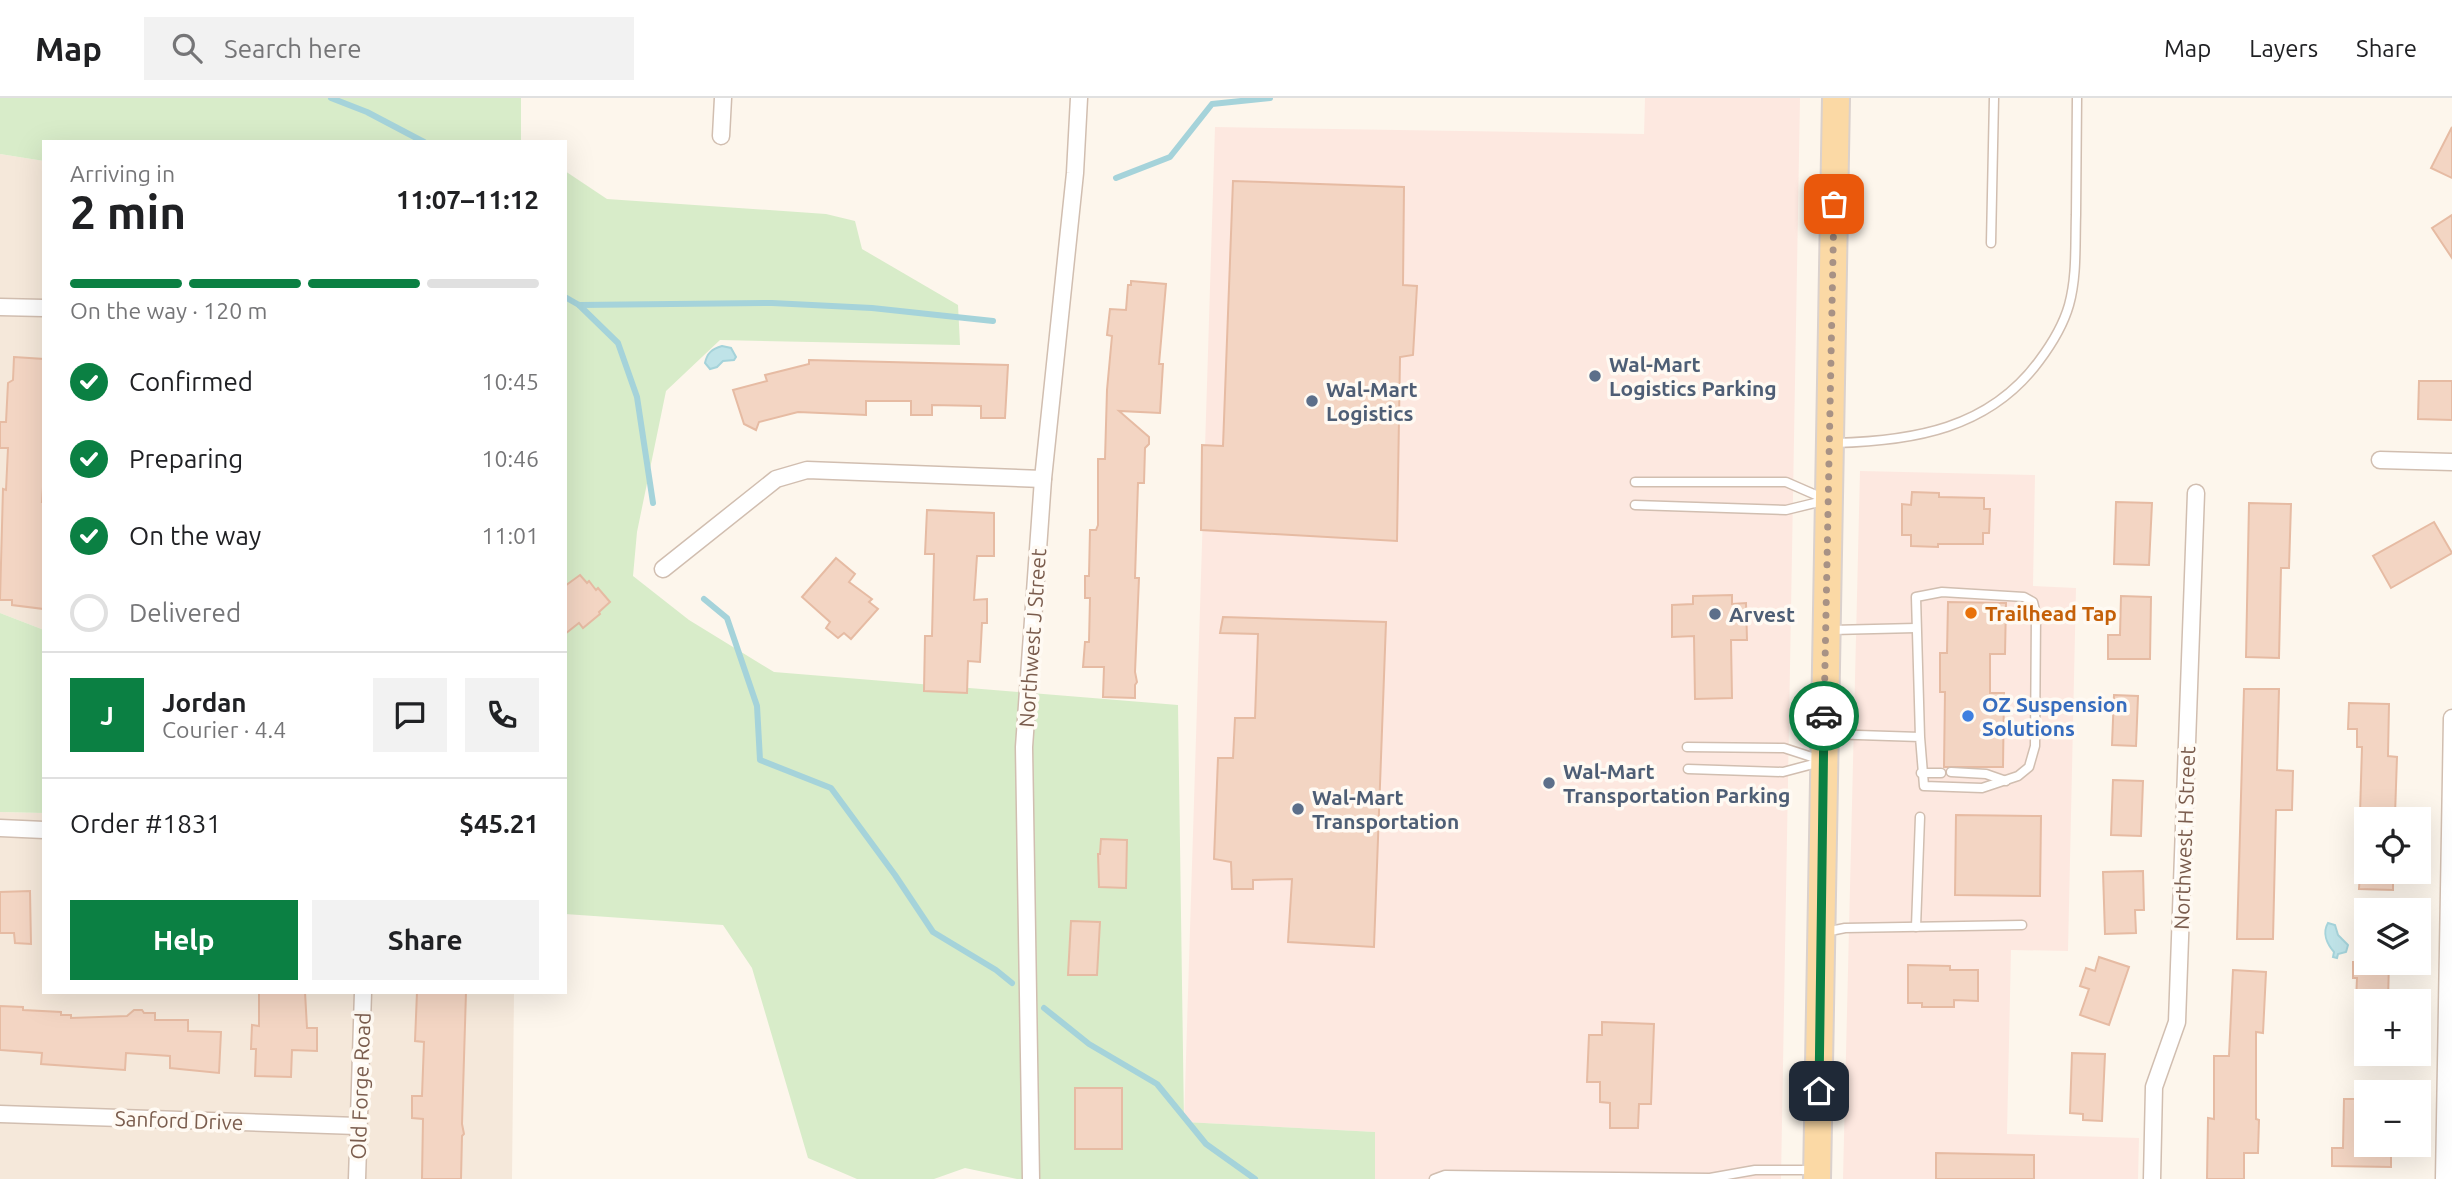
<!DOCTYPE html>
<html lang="en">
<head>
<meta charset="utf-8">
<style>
  :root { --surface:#fff; --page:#f2f2f2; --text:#202124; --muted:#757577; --line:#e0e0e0; --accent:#0b8043 }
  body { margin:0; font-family:Ubuntu,sans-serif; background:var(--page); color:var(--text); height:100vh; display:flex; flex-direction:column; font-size:26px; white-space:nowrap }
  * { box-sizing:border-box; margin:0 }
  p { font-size:23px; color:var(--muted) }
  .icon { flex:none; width:38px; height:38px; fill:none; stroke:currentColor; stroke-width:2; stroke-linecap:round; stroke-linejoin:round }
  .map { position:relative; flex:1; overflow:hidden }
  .side { position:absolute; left:42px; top:42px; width:525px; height:854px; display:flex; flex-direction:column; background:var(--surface); border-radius:0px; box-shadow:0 7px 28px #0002 }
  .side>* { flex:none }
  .buttons { position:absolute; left:2354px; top:709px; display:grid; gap:14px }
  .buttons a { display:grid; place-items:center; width:77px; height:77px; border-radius:0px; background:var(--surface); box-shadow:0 7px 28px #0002; font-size:35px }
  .pin { position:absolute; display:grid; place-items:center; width:60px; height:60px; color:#fff; margin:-30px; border-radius:14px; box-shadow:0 4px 10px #0006 }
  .courier { position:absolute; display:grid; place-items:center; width:70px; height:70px; margin:-35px; border:5px solid #0b8043; border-radius:50%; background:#fff; color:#222; box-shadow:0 2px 9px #0007 }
  .headline em { font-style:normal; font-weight:600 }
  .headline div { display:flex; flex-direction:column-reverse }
  .headline { display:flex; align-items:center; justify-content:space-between; height:119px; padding:0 28px }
  h1 { font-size:46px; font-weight:600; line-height:52px }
  .bar { display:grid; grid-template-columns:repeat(4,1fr); gap:10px 7px; align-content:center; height:84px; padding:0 28px }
  .bar i { height:9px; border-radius:5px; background:var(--line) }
  .bar .selected { background:var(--accent) }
  .bar p { grid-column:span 4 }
  .line { display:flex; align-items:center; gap:18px; padding:0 28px; border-top:2px solid var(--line) }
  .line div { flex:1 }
  .round { display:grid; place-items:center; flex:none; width:74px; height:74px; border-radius:0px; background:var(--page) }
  ol { padding:0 28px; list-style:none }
  li { display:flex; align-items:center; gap:21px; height:77px }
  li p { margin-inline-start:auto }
  li .icon { padding:7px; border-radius:50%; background:var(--accent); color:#fff; stroke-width:4 }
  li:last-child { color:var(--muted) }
  li i { width:38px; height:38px; border:4px solid var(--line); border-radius:50% }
  .action { display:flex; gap:14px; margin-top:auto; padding:14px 28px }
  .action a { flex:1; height:80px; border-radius:0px; background:var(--accent); color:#fff; font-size:28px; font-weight:600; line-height:80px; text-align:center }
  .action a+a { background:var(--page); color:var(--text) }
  header { display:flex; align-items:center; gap:42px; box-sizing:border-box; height:98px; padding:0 35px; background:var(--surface); border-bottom:2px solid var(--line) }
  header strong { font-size:33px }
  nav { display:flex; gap:38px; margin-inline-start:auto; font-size:24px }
  .search { width:490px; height:63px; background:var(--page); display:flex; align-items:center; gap:18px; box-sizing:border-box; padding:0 24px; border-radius:0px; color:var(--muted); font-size:26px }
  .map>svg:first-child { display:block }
</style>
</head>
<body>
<header>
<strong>Map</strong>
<div class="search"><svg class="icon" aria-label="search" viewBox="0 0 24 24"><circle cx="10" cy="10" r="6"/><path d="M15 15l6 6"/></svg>Search here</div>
<nav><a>Map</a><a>Layers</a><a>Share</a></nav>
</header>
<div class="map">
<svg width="2452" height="1081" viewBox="0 0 2452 1081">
  <rect width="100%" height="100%" fill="#fdf6ec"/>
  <g fill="#f5e8da">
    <polygon points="0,56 44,63 44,532 0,515"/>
    <polygon points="0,714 44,715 44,894 514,894 512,1081 0,1081"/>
  </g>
  <g fill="#fde8e0">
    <polygon points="1645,0 1800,0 1781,1081 1375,1081 1375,1034 1184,1024 1215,29 1644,36"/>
    <polygon points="1860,373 2035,377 2033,488 2076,490 2068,853 2011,852 2007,1036 2139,1040 2138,1081 1843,1081"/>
  </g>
  <g fill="#d8ecc9">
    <polygon points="0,0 521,0 521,44 44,44 44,63 0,56"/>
    <polygon points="565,73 607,101 826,116 855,123 862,151 958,207 960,247 720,242 666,293 637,434 633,478 689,522 774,574 1178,607 1184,1024 1375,1034 1375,1081 1017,1081 965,1070 934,1081 857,1081 808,1060 752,870 723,827 565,816"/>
    <polygon points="0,515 44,532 44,715 0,714"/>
  </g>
  <g fill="#bfe3e8" stroke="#a5d3da" stroke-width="2">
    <path d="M722,248L731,250L736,259L734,262L723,263L717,269L710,271L705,265C707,255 712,251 722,248Z"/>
    <path d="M2328,825L2335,827L2338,837L2348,847L2346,854L2338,856L2337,860L2333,859L2334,854C2327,846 2322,835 2328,825Z"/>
  </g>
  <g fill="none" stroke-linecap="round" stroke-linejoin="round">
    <g stroke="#a5d3da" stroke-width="6">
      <polyline points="331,0 367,14 424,44"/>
      <polyline points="1116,80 1170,59 1212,6 1270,0"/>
      <polyline points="565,199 579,207 772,205 872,210 993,223"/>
      <polyline points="579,207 618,245 637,299 653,405"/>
      <polyline points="704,501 727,520 757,608 760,662 831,690 895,777 933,834 996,872 1012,885"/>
      <polyline points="1044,910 1089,946 1157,986 1206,1046 1255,1081"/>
    </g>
  </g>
  <g fill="#f3d5c3" stroke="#e6bba3" stroke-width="2">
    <polygon points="2452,29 2452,80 2431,70"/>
    <polygon points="1233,83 1404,89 1403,187 1417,188 1413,257 1400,259 1397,443 1201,432 1202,347 1223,348"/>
    <polygon points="2452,117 2452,160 2432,130"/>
    <polygon points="1131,183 1166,186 1159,266 1163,266 1160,315 1119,313 1149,339 1149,346 1145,350 1144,385 1138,385 1135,480 1139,480 1135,574 1137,584 1135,587 1135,600 1103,599 1104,569 1083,569 1085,544 1089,544 1090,500 1085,500 1085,478 1089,478 1090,432 1096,432 1098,427 1098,361 1105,361 1107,292 1112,238 1107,237 1110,211 1126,212 1128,187 1131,187"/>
    <polygon points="14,259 44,261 44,374 42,404 43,404 44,511 12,507 12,502 0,502 3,391 6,392 8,350 0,350 0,324 6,324 8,285 13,282"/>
    <polygon points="809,262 1008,267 1005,320 981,320 981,308 932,307 932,317 911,317 911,303 866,303 866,317 798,314 759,324 756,332 744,326 733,292 767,283 765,277 809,266"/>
    <polygon points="2419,283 2452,283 2452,322 2418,321"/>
    <polygon points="1912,394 1939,395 1939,399 1984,400 1984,411 1990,411 1989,435 1983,435 1983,446 1938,446 1938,449 1911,448 1911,437 1902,437 1902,406 1911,407"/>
    <polygon points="2116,404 2152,405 2149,467 2114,466"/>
    <polygon points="2249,405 2291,406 2289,470 2281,470 2279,560 2246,559"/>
    <polygon points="927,412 994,415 994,458 977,458 974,502 987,501 987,525 982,525 980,564 968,563 967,595 924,593 925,538 932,538 934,456 925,456"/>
    <polygon points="2434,424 2452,455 2391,490 2373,458"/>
    <polygon points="836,460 855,476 849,484 872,501 869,504 878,511 851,541 844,535 838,540 826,530 830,524 802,499"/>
    <polygon points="580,477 587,485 589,483 596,492 598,490 610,504 599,514 600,516 583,530 579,525 565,536 565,488"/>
    <polygon points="1732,497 1732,506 1746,505 1747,542 1731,542 1732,600 1695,601 1694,538 1672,539 1672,507 1693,506 1693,498"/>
    <polygon points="2121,498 2151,499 2150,561 2108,561 2108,537 2120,537"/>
    <polygon points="1948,504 2006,505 2005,556 1990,556 1990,595 2004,595 2003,669 1944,669 1945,594 1940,594 1940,555 1947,555"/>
    <polygon points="1223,519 1386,524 1374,849 1288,844 1292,781 1253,782 1253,791 1232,791 1231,764 1214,761 1218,660 1233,660 1235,620 1255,620 1258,536 1220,535"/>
    <polygon points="2244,591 2279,591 2277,672 2293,673 2292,712 2276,712 2273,841 2237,841"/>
    <polygon points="2114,597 2138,598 2136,648 2112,647"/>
    <polygon points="2349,605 2389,606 2388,658 2397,659 2395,717 2360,716 2362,649 2357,649 2357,631 2348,631"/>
    <polygon points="2113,682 2143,683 2141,738 2111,737"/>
    <polygon points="1956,717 2041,718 2040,798 1955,797"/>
    <polygon points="1101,741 1127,742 1126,790 1099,789 1098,756 1100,756"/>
    <polygon points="2143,773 2144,812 2135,812 2136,835 2105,836 2103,774"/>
    <polygon points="2360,774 2393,774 2393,792 2359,791"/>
    <polygon points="30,793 31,846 15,845 14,835 0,835 0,794"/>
    <polygon points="1071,823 1100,824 1097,877 1068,877"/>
    <polygon points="2099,859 2129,869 2109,927 2080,917 2089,891 2080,888 2086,870 2095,873"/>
    <polygon points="2353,864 2389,864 2388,903 2356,903 2357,880 2353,880"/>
    <polygon points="1908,867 1950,868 1950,872 1978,872 1978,903 1954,902 1954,909 1922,909 1922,905 1908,905"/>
    <polygon points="2233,872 2266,874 2263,935 2256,934 2256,1021 2259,1022 2258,1055 2244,1055 2244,1081 2207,1081 2208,1020 2214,1021 2214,958 2229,958"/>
    <polygon points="259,894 305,894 307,930 317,930 317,953 292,952 291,979 255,978 256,951 251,951 252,927 259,928"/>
    <polygon points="417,894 466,894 462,1026 464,1036 462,1038 461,1081 422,1081 423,1021 412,1020 412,998 422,998 424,944 415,943"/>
    <polygon points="0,908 23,909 23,912 61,914 61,917 71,917 71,920 127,918 134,912 142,912 144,915 155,915 155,922 188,922 188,933 221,934 219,975 170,970 170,958 126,955 125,972 41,966 42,955 0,952"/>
    <polygon points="1602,924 1654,926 1651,1006 1639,1006 1638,1030 1610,1030 1610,1005 1600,1004 1600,984 1587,984 1589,937 1602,937"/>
    <polygon points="2072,955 2105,956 2102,1023 2083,1022 2083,1016 2070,1015"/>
    <rect x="1075" y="990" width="47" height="61"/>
    <polygon points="2344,1001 2366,1001 2366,1046 2391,1046 2391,1069 2332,1068 2332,1050 2343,1050"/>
    <polygon points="1936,1055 2034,1057 2034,1081 1936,1081"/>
  </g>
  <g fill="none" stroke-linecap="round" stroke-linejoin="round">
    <defs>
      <g id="service">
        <polyline points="1991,145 1994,0"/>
        <path d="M1835,345C1913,343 1989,331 2039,263C2051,247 2063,228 2069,207C2077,178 2075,147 2076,117C2076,78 2077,39 2077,0"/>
        <polyline points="1635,384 1786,384 1825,401"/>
        <polyline points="1635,407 1786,412 1823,403"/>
        <polyline points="1832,532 1916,530"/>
        <polyline points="1827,636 1920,639 1924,688 1982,690 2018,678 2029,669 2035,648 2036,516 2033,504 2024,499 1942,494 1916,499 1920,639"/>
        <polyline points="1687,649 1784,650 1821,662"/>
        <polyline points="1688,671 1783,674 1821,664"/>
        <polyline points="1951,674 1986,676 2006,683"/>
        <polyline points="1921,675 1941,675"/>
        <polyline points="1916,829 1920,719"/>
        <polyline points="1825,834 1845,830 2022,827"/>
        <polyline points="1434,1081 1445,1077 1710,1080 1755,1072 1814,1072"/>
      </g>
      <g id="minor">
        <polyline points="721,38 723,0"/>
        <polyline points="0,209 44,210"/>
        <polyline points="2380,362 2452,364"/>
        <polyline points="663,471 776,381 807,372 1043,381"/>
        <polyline points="0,730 44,732"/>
        <polyline points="0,1016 357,1028"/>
        <polyline points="357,1081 363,894"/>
        <polyline points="1031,1081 1024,649 1043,381 1075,75 1079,0"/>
        <polyline points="2152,1081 2154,989 2177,924 2196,395"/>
        <polyline points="2444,1081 2452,620"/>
      </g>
      <polyline id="primary" points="1817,1081 1836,0"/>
    </defs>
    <use href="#service" stroke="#d1beb0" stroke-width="11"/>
    <use href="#minor" stroke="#d1beb0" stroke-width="19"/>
    <use href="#primary" stroke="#dad1cd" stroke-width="30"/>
    <use href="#service" stroke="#fff" stroke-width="8"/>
    <use href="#minor" stroke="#fff" stroke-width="16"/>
    <use href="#primary" stroke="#fbd9a5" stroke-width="26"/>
  </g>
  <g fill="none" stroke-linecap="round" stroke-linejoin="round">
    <polyline stroke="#a89285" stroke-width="7" stroke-dasharray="0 12.6" points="1824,618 1834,106"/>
    <polyline stroke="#0b8043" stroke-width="9" points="1819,993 1824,618"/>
  </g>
  <g fill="#5c6f8a" stroke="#fffaf3" stroke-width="2.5">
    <circle cx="1595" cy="278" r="7"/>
    <circle cx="1312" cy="303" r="7"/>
    <circle cx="1715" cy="516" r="7"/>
    <circle cx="1549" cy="685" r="7"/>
    <circle cx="1298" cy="711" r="7"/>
  </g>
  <circle fill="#e8710a" stroke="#fffaf3" stroke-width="2.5" cx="1971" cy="515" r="7"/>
  <circle fill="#3f7fe0" stroke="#fffaf3" stroke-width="2.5" cx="1968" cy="618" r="7"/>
  <g text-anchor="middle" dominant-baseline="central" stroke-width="7" stroke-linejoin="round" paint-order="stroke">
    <g font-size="21" font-weight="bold" fill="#4e5e75" stroke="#fffaf3" text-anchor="start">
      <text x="1609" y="266">Wal-Mart<tspan x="1609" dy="24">Logistics Parking</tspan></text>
      <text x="1326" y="291">Wal-Mart<tspan x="1326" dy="24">Logistics</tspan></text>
      <text x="1729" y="516">Arvest</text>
      <text x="1563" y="673">Wal-Mart<tspan x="1563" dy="24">Transportation Parking</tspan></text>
      <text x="1312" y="699">Wal-Mart<tspan x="1312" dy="24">Transportation</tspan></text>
    </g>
    <g font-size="21" font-weight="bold" fill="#c56008" stroke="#fffaf3" text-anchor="start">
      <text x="1985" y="515">Trailhead Tap</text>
    </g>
    <g font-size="21" fill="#7a5c4d" stroke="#fffaf3">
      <text transform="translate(1032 540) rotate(-86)">Northwest J Street</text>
      <text transform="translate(2184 740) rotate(-88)">Northwest H Street</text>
      <text transform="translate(360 988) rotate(-88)">Old Forge Road</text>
      <text transform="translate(179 1022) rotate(2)">Sanford Drive</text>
    </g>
    <g font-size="21" font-weight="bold" fill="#366cbe" stroke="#fffaf3" text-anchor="start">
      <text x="1982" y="606">OZ Suspension<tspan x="1982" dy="24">Solutions</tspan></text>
    </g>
  </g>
</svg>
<div class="buttons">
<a><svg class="icon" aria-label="locate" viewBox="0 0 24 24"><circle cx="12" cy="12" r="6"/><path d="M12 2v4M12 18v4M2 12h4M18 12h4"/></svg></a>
<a><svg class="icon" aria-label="layers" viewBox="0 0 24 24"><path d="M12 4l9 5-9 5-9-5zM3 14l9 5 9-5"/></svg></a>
<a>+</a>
<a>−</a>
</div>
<div class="pin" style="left:1834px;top:106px;background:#ea580c"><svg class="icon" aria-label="bag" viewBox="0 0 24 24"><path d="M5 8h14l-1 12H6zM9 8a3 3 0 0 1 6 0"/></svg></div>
<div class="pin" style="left:1819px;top:993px;background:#1f2937"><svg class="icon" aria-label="home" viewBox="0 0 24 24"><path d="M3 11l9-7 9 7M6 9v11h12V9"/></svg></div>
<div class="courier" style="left:1824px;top:618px"><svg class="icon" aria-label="car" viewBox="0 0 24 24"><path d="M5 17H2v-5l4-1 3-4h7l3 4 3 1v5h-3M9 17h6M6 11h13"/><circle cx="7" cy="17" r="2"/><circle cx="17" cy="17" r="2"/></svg></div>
<section class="side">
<div class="headline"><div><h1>2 min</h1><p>Arriving in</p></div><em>11:07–11:12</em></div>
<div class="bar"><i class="selected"></i><i class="selected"></i><i class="selected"></i><i></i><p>On the way · 120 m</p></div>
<ol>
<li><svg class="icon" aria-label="check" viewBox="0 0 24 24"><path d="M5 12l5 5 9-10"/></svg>Confirmed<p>10:45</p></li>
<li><svg class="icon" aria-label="check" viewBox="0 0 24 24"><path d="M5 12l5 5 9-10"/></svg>Preparing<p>10:46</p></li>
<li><svg class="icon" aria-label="check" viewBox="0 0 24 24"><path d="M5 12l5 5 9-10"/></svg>On the way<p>11:01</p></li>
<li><i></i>Delivered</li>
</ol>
<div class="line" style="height:126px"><b class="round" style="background:var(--accent);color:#fff">J</b><div><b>Jordan</b><p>Courier · 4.4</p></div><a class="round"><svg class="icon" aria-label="chat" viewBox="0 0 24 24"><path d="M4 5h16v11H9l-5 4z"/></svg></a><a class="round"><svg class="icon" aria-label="phone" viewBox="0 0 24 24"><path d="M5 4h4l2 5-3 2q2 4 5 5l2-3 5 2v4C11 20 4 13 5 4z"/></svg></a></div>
<div class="line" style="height:91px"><div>Order #1831</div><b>$45.21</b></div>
<div class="action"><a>Help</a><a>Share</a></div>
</section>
</div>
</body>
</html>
